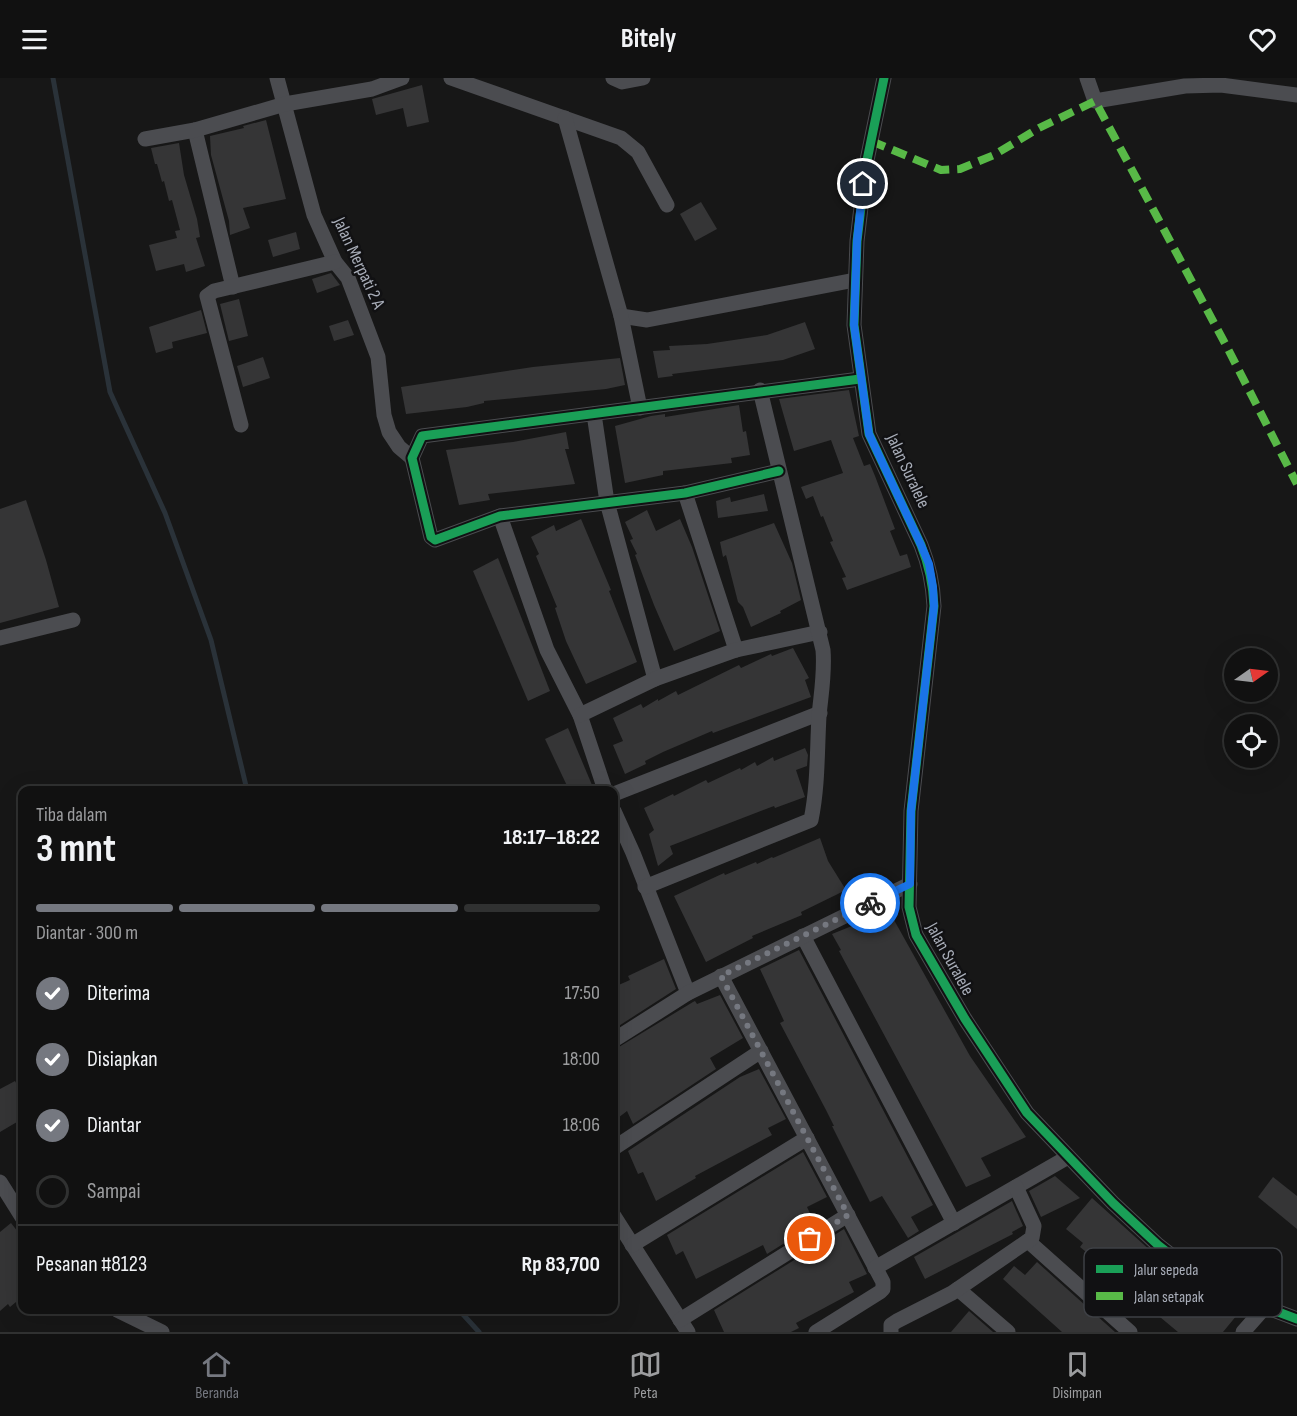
<!DOCTYPE html>
<html lang="id">
<head>
<meta charset="utf-8">
<style>
  :root { --surface:#111; --page:#1e1f1f; --text:#f1f3f6; --muted:#9c9d9f; --line:#303131; --accent:#757880 }
  body { margin:0; font-family:"Sofia Sans Condensed",sans-serif; background:var(--page); color:var(--text); height:100vh; display:flex; flex-direction:column; font-size:22px; white-space:nowrap }
  * { box-sizing:border-box; margin:0 }
  p { font-size:20px; color:var(--muted) }
  .icon { flex:none; width:33px; height:33px; fill:none; stroke:currentColor; stroke-width:2; stroke-linecap:round; stroke-linejoin:round }
  .map { position:relative; flex:1; overflow:hidden }
  .sheet { position:absolute; left:18px; top:708px; width:600px; height:528px; display:flex; flex-direction:column; background:var(--surface); border-radius:12px; box-shadow:0 6px 24px #0002,0 0 0 2px var(--line) }
  .sheet>* { flex:none }
  .needle { width:39px; rotate:76deg }
  .controls { position:absolute; left:1224px; top:570px; display:grid; gap:12px }
  .controls a { display:grid; place-items:center; width:54px; height:54px; border-radius:50%; background:var(--surface); box-shadow:0 6px 24px #0002,0 0 0 2px var(--line); font-size:30px }
  .pin { position:absolute; display:grid; place-items:center; width:51px; height:51px; color:#fff; margin:-26px; border:3px solid #fff; border-radius:50%; box-shadow:0 2px 6px #0007 }
  .courier { position:absolute; display:grid; place-items:center; width:60px; height:60px; margin:-30px; border:4px solid #1a73e8; border-radius:50%; background:#fff; color:#222; box-shadow:0 2px 8px #0007 }
  .head em { font-style:normal; font-weight:700 }
  .head div { display:flex; flex-direction:column-reverse }
  .head { display:flex; align-items:center; justify-content:space-between; height:102px; padding:0 18px }
  h1 { font-size:39px; font-weight:700; line-height:45px }
  .bar { display:grid; grid-template-columns:repeat(4,1fr); gap:9px 6px; align-content:center; height:72px; padding:0 18px }
  .bar i { height:8px; border-radius:4px; background:var(--line) }
  .bar .active { background:var(--accent) }
  .bar p { grid-column:span 4 }
  .line { display:flex; align-items:center; gap:15px; padding:0 18px; border-top:2px solid var(--line) }
  .line div { flex:1 }
  ol { padding:0 18px; list-style:none }
  li { display:flex; align-items:center; gap:18px; height:66px }
  li p { margin-inline-start:auto }
  li .icon { padding:6px; border-radius:50%; background:var(--accent); color:#fff; stroke-width:4 }
  li:last-child { color:var(--muted) }
  li i { width:33px; height:33px; border:3px solid var(--line); border-radius:50% }
  header { display:flex; justify-content:space-between; align-items:center; height:78px; padding:0 18px; background:var(--surface); font-size:27px; font-weight:700 }
  .menu { display:flex; justify-content:space-around; align-items:center; height:84px; border-top:2px solid var(--line); background:var(--surface); font-size:16px; color:var(--muted) }
  .menu a { display:grid; justify-items:center; gap:3px }
  .menu .active { color:var(--accent) }
  .map>svg:first-child { display:block }
</style>
</head>
<body>
<header><svg class="icon" aria-label="menu" viewBox="0 0 24 24"><path d="M4 6h16M4 12h16M4 18h16"/></svg>Bitely<svg class="icon" aria-label="heart" viewBox="0 0 24 24"><path d="M12 20l-8-8c-3-5 5-10 8-4 3-6 11-1 8 4z"/></svg></header>
<div class="map">
<svg width="1297" height="1254" viewBox="0 0 1297 1254">
  <rect width="100%" height="100%" fill="#171717"/>
  <g fill="none" stroke-linecap="round" stroke-linejoin="round">
    <g stroke="#2a3239" stroke-width="5">
      <polyline points="53,0 110,314 165,435 211,562 247,712"/>
      <polyline points="459,1232 479,1254"/>
    </g>
  </g>
  <g fill="#353536">
    <polygon points="422,7 429,44 407,49 403,30 376,37 372,21"/>
    <polygon points="266,42 286,121 243,130 250,150 230,157 229,143 211,77 210,58 244,50 243,48"/>
    <polygon points="179,65 184,97 197,141 200,159 196,160 205,188 186,194 184,186 156,193 149,167 177,160 175,153 180,152 172,122 169,123 164,103 162,104 157,86 155,86 151,70"/>
    <polygon points="701,124 717,151 695,163 680,136"/>
    <polygon points="296,154 300,171 273,179 268,162"/>
    <polygon points="331,195 340,207 317,215 312,201"/>
    <polygon points="239,221 248,258 229,263 220,226"/>
    <polygon points="201,232 207,255 172,264 173,270 156,275 149,249"/>
    <polygon points="348,242 354,257 334,263 329,248"/>
    <polygon points="805,244 815,271 783,282 672,296 673,298 658,300 653,273 670,272 669,268 707,266 767,257"/>
    <polygon points="263,279 270,300 243,309 237,288"/>
    <polygon points="620,280 625,307 606,311 484,323 484,325 467,329 406,336 401,309 533,289"/>
    <polygon points="849,312 859,358 853,360 864,388 870,386 875,398 895,451 890,453 900,478 907,476 911,489 847,512 842,500 846,499 830,464 833,463 823,438 821,439 813,418 806,421 801,409 843,395 831,362 794,373 779,321"/>
    <polygon points="739,327 743,354 746,353 750,377 731,380 732,385 663,393 663,397 625,405 615,348 651,338 665,336 665,339"/>
    <polygon points="566,354 569,371 565,371 575,406 488,416 490,422 459,427 446,372 513,364"/>
    <polygon points="764,416 768,433 718,440 716,423 730,419 731,424"/>
    <polygon points="26,422 46,482 59,529 0,545 0,431"/>
    <polygon points="647,432 656,453 680,441 692,469 720,553 674,573 654,527 635,477 637,476 630,462 633,461 625,444"/>
    <polygon points="581,441 611,512 609,513 637,584 586,606 566,563 555,530 557,529 536,478 539,476 531,459 554,447 556,453"/>
    <polygon points="774,445 792,485 801,522 780,533 781,535 751,549 743,529 738,524 726,477 723,479 720,464"/>
    <polygon points="498,480 550,613 528,623 473,493"/>
    <polygon points="793,570 809,600 805,602 811,619 713,655 712,653 663,674 645,683 646,686 625,696 613,667 623,663 613,640 641,626 643,630 658,621 658,623 676,613 678,617 739,587 741,590 771,576 772,578"/>
    <polygon points="568,650 592,707 581,712 569,712 545,661"/>
    <polygon points="805,670 808,677 807,688 796,692 805,719 775,730 774,728 670,768 673,776 658,788 649,756 654,752 644,730 673,716 674,718 706,702 708,705 740,690 741,692 755,684 757,688 773,679 774,683"/>
    <polygon points="820,760 828,783 846,812 801,834 802,837 752,858 753,860 706,884 674,818 724,795 725,797 756,784 757,786 772,779 773,780"/>
    <polygon points="889,833 970,978 1026,1059 981,1080 991,1098 966,1109 839,873 841,872 832,856"/>
    <polygon points="799,872 933,1127 911,1139 919,1153 908,1160 882,1118 870,1124 832,1048 834,1048 826,1032 780,945 784,943 760,891"/>
    <polygon points="664,881 676,911 614,951 614,909 630,902 628,898"/>
    <polygon points="720,917 743,960 710,980 716,991 633,1046 627,1033 614,1043 614,972 693,924 695,923 697,926"/>
    <polygon points="759,991 786,1041 768,1050 772,1057 695,1098 696,1100 656,1123 643,1094 638,1096 628,1073 740,999"/>
    <polygon points="15,1003 22,1016 22,1041 0,1054 0,1011"/>
    <polygon points="803,1074 827,1119 807,1129 815,1146 767,1176 763,1167 696,1201 683,1173 676,1177 667,1157"/>
    <polygon points="1055,1098 1080,1120 1041,1139 1029,1113"/>
    <polygon points="1273,1099 1297,1118 1297,1151 1258,1119"/>
    <polygon points="1092,1120 1183,1202 1219,1227 1221,1225 1237,1237 1223,1254 1178,1254 1130,1214 1132,1211 1080,1169 1083,1165 1066,1151"/>
    <polygon points="1012,1123 1023,1148 1012,1154 1013,1156 925,1201 914,1179"/>
    <polygon points="11,1145 22,1159 22,1219 10,1229 8,1226 0,1233 0,1154"/>
    <polygon points="844,1151 867,1196 849,1204 854,1214 796,1245 799,1250 791,1254 724,1254 714,1232"/>
    <polygon points="1037,1184 1115,1254 1062,1254 1003,1201 1014,1188 1025,1197"/>
    <polygon points="969,1233 993,1254 951,1254"/>
  </g>
  <g fill="none" stroke-linecap="round" stroke-linejoin="round">
    <g stroke="#4b4c50" stroke-width="15">
      <polyline points="277,0 314,137 335,184 348,200 378,279 384,337 389,354 399,369 412,380"/>
      <polyline points="451,0 621,60 638,74 667,127"/>
      <polyline points="613,0 622,4 643,0"/>
      <path d="M884,0L866,87L857,163L854,247L869,356L921,467C929,487 933,506 934,528L911,733L909,829L916,857L965,941L1027,1035L1113,1125L1158,1167L1212,1209L1297,1241"/>
      <polyline points="1087,0 1095,23 1185,8 1221,7 1297,17"/>
      <polyline points="565,40 621,238 647,242 855,202"/>
      <polyline points="195,52 233,209"/>
      <polyline points="145,61 195,52 285,26 372,11 402,0"/>
      <polyline points="621,238 640,330"/>
      <polyline points="594,336 607,424 655,601"/>
      <polyline points="241,347 207,218 214,213 335,184"/>
      <polyline points="779,393 685,415 500,438 435,462 431,459 412,380 422,358 860,301"/>
      <polyline points="685,415 736,572"/>
      <polyline points="500,438 547,572 580,637 605,712"/>
      <polyline points="0,560 73,542"/>
      <polyline points="580,637 655,601 736,572 820,554"/>
      <polyline points="614,716 820,635"/>
      <polyline points="614,733 633,775 688,915"/>
      <path d="M645,809L811,742C818,708 817,673 819,638C821,616 825,595 823,572L760,312"/>
      <polyline points="803,858 954,1145"/>
      <polyline points="721,898 883,1204 883,1211 880,1214 816,1254"/>
      <polyline points="614,962 688,915 910,806"/>
      <polyline points="614,1070 761,973"/>
      <polyline points="0,1104 22,1139"/>
      <polyline points="614,1138 688,1254"/>
      <polyline points="1028,1163 1130,1254"/>
      <polyline points="632,1167 807,1060"/>
      <polyline points="875,1190 1068,1079"/>
      <polyline points="958,1211 1008,1254"/>
      <polyline points="117,1232 162,1254"/>
      <polyline points="680,1242 848,1137"/>
      <polyline points="891,1254 891,1247 897,1243 952,1215 1032,1160 1034,1148 1016,1109"/>
      <polyline points="1243,1254 1266,1228"/>
    </g>
    <polyline stroke="#58b947" stroke-width="8" stroke-dasharray="15 8" stroke-linecap="butt" points="871,63 941,92 960,91 994,77 1039,50 1095,23 1228,271 1297,406"/>
    <defs>
      <g id="cycleway">
        <path d="M884,0L866,87L857,163L854,247L869,356L921,467C929,487 933,506 934,528L911,733L909,829L916,857L965,941L1027,1035L1113,1125L1158,1167L1212,1209L1297,1241"/>
        <polyline points="779,393 685,415 500,438 435,462 431,459 412,380 422,358 860,301"/>
      </g>
    </defs>
    <use href="#cycleway" stroke="#111113" stroke-width="13"/>
    <use href="#cycleway" stroke="#1a9f57" stroke-width="9"/>
  </g>
  <g fill="none" stroke-linecap="round" stroke-linejoin="round">
    <polyline stroke="#757880" stroke-width="6" stroke-dasharray="0 10.8" points="810,1161 848,1137 721,898 870,825"/>
    <polyline stroke="#1a73e8" stroke-width="8" points="863,106 857,163 854,247 869,356 921,467 929,486 933,509 934,528 911,733 910,806 870,825"/>
  </g>
  <g text-anchor="middle" dominant-baseline="central" stroke-width="5" stroke-linejoin="round" paint-order="stroke">
    <g font-size="18" fill="#a8adb8" stroke="#111113">
      <text transform="translate(359 185) rotate(65)">Jalan Merpati 2 A</text>
      <text transform="translate(908 393) rotate(65)">Jalan Suralele</text>
      <text transform="translate(950 881) rotate(61)">Jalan Suralele</text>
    </g>
  </g>
  <rect x="1084" y="1170" width="198" height="69" rx="9" fill="#111113" stroke="#3e4045" stroke-width="1.5"/>
  <rect x="1096" y="1187" width="27" height="8" fill="#1a9f57"/>
  <rect x="1096" y="1214" width="27" height="8" fill="#58b947"/>
  <g font-size="16" fill="#a8adb8">
    <text x="1134" y="1197">Jalur sepeda</text>
    <text x="1134" y="1224">Jalan setapak</text>
  </g>
</svg>
<div class="controls">
<a><svg class="needle" viewBox="-14 -14 28 28"><path d="M0-13l5 13h-10z" fill="#e53935"/><path d="M0 13l5-13h-10z" fill="#9c9d9f"/></svg></a>
<a><svg class="icon" aria-label="locate" viewBox="0 0 24 24"><circle cx="12" cy="12" r="6"/><path d="M12 2v4M12 18v4M2 12h4M18 12h4"/></svg></a>
</div>
<div class="pin" style="left:810px;top:1161px;background:#ea580c"><svg class="icon" aria-label="bag" viewBox="0 0 24 24"><path d="M5 8h14l-1 12H6zM9 8a3 3 0 0 1 6 0"/></svg></div>
<div class="pin" style="left:863px;top:106px;background:#1f2937"><svg class="icon" aria-label="home" viewBox="0 0 24 24"><path d="M3 11l9-7 9 7M6 9v11h12V9"/></svg></div>
<div class="courier" style="left:870px;top:825px"><svg class="icon" aria-label="bike" viewBox="0 0 24 24"><circle cx="6" cy="16" r="4"/><circle cx="18" cy="16" r="4"/><path d="M6 16l4-8h5l3 8M10 8l3 8H6M13 5h3"/></svg></div>
<section class="sheet">
<div class="head"><div><h1>3 mnt</h1><p>Tiba dalam</p></div><em>18:17–18:22</em></div>
<div class="bar"><i class="active"></i><i class="active"></i><i class="active"></i><i></i><p>Diantar · 300 m</p></div>
<ol>
<li><svg class="icon" aria-label="check" viewBox="0 0 24 24"><path d="M5 12l5 5 9-10"/></svg>Diterima<p>17:50</p></li>
<li><svg class="icon" aria-label="check" viewBox="0 0 24 24"><path d="M5 12l5 5 9-10"/></svg>Disiapkan<p>18:00</p></li>
<li><svg class="icon" aria-label="check" viewBox="0 0 24 24"><path d="M5 12l5 5 9-10"/></svg>Diantar<p>18:06</p></li>
<li><i></i>Sampai</li>
</ol>
<div class="line" style="height:78px"><div>Pesanan #8123</div><b>Rp 83,700</b></div>
</section>
</div>
<nav class="menu">
<a class="active"><svg class="icon" aria-label="home" viewBox="0 0 24 24"><path d="M3 11l9-7 9 7M6 9v11h12V9"/></svg>Beranda</a>
<a><svg class="icon" aria-label="map" viewBox="0 0 24 24"><path d="M3 6l6-2 6 2 6-2v14l-6 2-6-2-6 2zM9 4v14M15 6v14"/></svg>Peta</a>
<a><svg class="icon" aria-label="saved" viewBox="0 0 24 24"><path d="M7 4h10v16l-5-4-5 4z"/></svg>Disimpan</a>
</nav>
</body>
</html>
